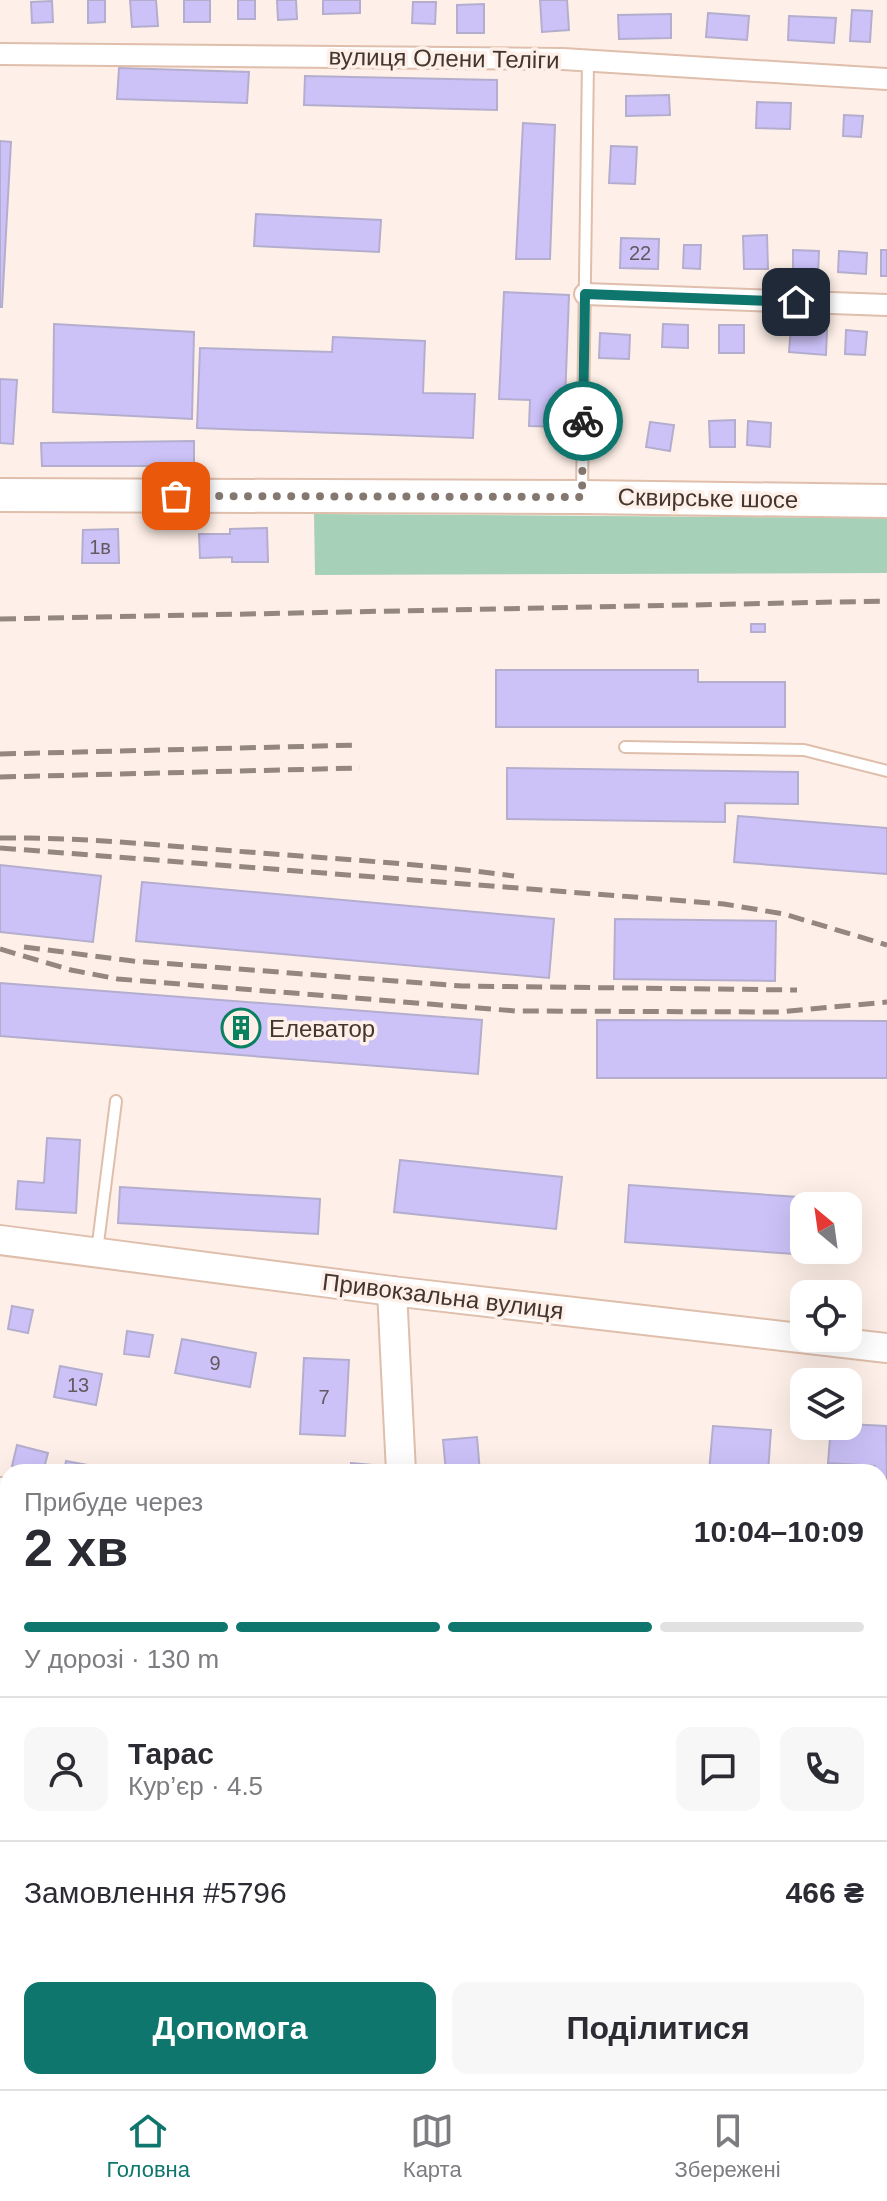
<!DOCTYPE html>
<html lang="uk">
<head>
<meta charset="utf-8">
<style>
  :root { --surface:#fff; --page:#f7f7f7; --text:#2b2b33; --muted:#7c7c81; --line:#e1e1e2; --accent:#0f766e }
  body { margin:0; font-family:Helvetica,sans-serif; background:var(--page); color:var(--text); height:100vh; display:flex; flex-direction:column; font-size:30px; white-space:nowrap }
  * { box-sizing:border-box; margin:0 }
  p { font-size:26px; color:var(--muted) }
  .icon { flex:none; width:44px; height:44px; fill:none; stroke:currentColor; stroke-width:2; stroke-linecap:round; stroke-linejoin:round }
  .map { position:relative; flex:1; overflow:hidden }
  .details { position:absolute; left:0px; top:1464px; width:888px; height:626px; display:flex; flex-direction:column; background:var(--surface); border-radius:24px 24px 0 0; box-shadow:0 8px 32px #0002 }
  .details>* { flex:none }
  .needle { width:52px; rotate:331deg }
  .tools { position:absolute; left:790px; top:1192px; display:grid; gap:16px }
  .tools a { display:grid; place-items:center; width:72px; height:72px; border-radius:16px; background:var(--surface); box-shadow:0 8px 32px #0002; font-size:40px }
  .pin { position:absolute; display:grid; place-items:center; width:68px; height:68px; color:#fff; margin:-34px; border-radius:16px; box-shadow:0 4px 12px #0006 }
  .courier { position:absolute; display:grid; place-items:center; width:80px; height:80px; margin:-40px; border:6px solid #0f766e; border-radius:50%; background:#fff; color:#222; box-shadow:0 2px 10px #0007 }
  .headline em { font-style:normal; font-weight:700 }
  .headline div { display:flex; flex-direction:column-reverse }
  .headline { display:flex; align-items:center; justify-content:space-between; height:136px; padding:0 24px }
  h1 { font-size:52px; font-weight:700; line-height:60px }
  .bar { display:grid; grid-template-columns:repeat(4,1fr); gap:12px 8px; align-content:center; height:96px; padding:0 24px }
  .bar i { height:10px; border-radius:6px; background:var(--line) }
  .bar .active { background:var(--accent) }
  .bar p { grid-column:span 4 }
  .line { display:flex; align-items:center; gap:20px; padding:0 24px; border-top:2px solid var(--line) }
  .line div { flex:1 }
  .round { display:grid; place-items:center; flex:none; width:84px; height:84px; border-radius:16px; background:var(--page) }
  .action { display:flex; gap:16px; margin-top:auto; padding:16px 24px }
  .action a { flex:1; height:92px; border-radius:16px; background:var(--accent); color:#fff; font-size:32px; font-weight:700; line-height:92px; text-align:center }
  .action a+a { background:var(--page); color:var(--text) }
  .menu { display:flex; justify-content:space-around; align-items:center; height:112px; border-top:2px solid var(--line); background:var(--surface); font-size:22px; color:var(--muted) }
  .menu a { display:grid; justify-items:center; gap:4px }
  .menu .active { color:var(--accent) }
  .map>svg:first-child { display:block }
</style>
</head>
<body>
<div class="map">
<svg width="887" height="2089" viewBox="0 0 887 2089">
  <rect width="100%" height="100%" fill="#fef0e8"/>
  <g fill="#a6d0b7">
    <polygon points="314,514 887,518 887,573 315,575"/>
    <polygon points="880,1814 887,1815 887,2089 694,2089 693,2082 880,2082"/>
  </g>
  <g fill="#ccc2f8" stroke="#b4aece" stroke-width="2">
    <polygon points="88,0 105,0 105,22 88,23"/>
    <polygon points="130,0 156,0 158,26 132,27"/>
    <rect x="184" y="0" width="26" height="22"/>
    <rect x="238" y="0" width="17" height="19"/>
    <polygon points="277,0 296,0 297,19 278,20"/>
    <polygon points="323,0 360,0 360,13 323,14"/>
    <polygon points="540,0 567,0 569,30 542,32"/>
    <polygon points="52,1 53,22 32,23 31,2"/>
    <polygon points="413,2 436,2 435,24 412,23"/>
    <polygon points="484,4 484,33 457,33 457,5"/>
    <polygon points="852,10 872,11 870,42 850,41"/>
    <polygon points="708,13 749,16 747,40 706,37"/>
    <polygon points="671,14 671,38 619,39 618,15"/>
    <polygon points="789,16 836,18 834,43 788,40"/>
    <polygon points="119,68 249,72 247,103 117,99"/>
    <polygon points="305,76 497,80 497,110 304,105"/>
    <polygon points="669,95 670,115 626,116 626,96"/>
    <polygon points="757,102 791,103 790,129 756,128"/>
    <polygon points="844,115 863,116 861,137 843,136"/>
    <polygon points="523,123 555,125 550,259 516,259"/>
    <polygon points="0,141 11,142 2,307 0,307"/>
    <polygon points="611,146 637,147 635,184 609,183"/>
    <polygon points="256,214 381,220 379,252 254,246"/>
    <polygon points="767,235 768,269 744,269 743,236"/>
    <polygon points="621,238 659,239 658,269 620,268"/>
    <polygon points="684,245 701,245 700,269 683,268"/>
    <polygon points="793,250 819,251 818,275 793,274"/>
    <rect x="881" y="250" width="6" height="26"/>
    <polygon points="839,251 867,253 866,274 838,272"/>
    <polygon points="504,292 569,295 564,427 529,426 530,400 499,399"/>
    <polygon points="54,324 194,332 192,419 53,412"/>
    <polygon points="663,324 688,325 688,348 662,347"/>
    <rect x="719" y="325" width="25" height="28"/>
    <polygon points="791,327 827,330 826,355 789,352"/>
    <polygon points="846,330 867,332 865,355 845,354"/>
    <polygon points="600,333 630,335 629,359 599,358"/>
    <polygon points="333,337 425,341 423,393 475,394 473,438 197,428 200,348 332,352"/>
    <polygon points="0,379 17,380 13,444 0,443"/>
    <polygon points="735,420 735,447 710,447 709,421"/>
    <polygon points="748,421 771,423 770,447 747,445"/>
    <polygon points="650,422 674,425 670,451 646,447"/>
    <polygon points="194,441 194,466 42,466 41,443"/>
    <polygon points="267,528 268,562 232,562 232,557 200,558 199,534 230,534 230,529"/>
    <polygon points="118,529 119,563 82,563 83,530"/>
    <rect x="751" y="624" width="14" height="8"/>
    <polygon points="496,670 698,670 698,682 785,682 785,727 496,727"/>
    <polygon points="507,768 798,772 798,804 725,803 725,822 507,819"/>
    <polygon points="738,816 887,828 887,874 734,862"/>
    <polygon points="0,865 101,876 93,942 0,932"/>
    <polygon points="142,882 554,919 549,978 136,941"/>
    <polygon points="615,919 776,921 775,981 614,979"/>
    <polygon points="0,983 482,1020 478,1074 0,1036"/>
    <polygon points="597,1020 887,1021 887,1078 597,1078"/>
    <polygon points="47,1138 80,1140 76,1213 16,1209 18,1181 44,1183"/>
    <polygon points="400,1160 562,1177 556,1229 394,1212"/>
    <polygon points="629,1185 798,1197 794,1254 625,1242"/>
    <polygon points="120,1187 320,1199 318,1234 118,1223"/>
    <polygon points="12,1306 33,1310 28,1333 8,1329"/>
    <polygon points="127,1331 153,1335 149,1357 124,1354"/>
    <polygon points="182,1339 256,1353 250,1387 175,1373"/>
    <polygon points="304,1358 349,1360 345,1436 300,1434"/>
    <polygon points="60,1366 102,1374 96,1405 54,1397"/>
    <polygon points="848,1424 886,1426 887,1481 880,1480 880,1472 874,1472 875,1466 828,1463 831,1426 848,1426"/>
    <polygon points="713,1426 771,1430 768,1472 709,1472"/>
    <polygon points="477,1437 480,1472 446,1472 443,1440"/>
    <polygon points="17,1445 48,1453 43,1472 12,1466"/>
    <polygon points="66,1461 88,1465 87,1472 64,1472"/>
    <polygon points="351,1463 372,1465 372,1472 351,1472"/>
    <polygon points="0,1516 8,1518 8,1540 0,1539"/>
    <polygon points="8,1591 8,1612 5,1614 0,1607 0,1597"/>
    <polygon points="880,1712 887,1713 887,1748 880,1748"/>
    <polygon points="0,1859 8,1861 8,1881 0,1880"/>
    <polygon points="0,1975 8,1976 8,2002 0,2000"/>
    <polygon points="0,2079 19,2082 18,2089 0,2089"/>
    <polygon points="37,2082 65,2082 64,2089 36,2089"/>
  </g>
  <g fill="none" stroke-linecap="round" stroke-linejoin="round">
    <defs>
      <g id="lane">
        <polyline points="582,491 588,62"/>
        <polyline points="625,747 804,750 887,771"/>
        <polyline points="97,1251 116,1101"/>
      </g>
      <g id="street">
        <polyline points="0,54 563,59 887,79"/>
        <polyline points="585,294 887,305"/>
        <polyline points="0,1488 8,1489"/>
        <polyline points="0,2036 8,2038"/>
        <polyline points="223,2082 258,2089"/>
      </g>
      <g id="secondary">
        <polyline points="0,1240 392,1291 887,1348"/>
        <polyline points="392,1291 401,1472"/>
        <polyline points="0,1675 8,1677"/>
        <polyline points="880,1792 887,1793"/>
        <polyline points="446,2082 446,2089"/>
      </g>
      <polyline id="primary" points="0,495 582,497 887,501"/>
    </defs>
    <use href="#lane" stroke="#dfbeac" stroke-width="14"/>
    <use href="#street" stroke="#dfbeac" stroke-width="24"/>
    <use href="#secondary" stroke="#dfbeac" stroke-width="32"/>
    <use href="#primary" stroke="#dfbeac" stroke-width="36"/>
    <use href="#lane" stroke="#fff" stroke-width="10"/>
    <use href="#street" stroke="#fff" stroke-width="20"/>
    <use href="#secondary" stroke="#fff" stroke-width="28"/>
    <use href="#primary" stroke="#fff" stroke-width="32"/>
    <g stroke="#94877f" stroke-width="5" stroke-dasharray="16 8" stroke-linecap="butt">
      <polyline points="0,619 887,601"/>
      <polyline points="0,754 359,745"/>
      <polyline points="0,777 360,768"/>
      <path d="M0,838C83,837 166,846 248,852C337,859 426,864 514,876"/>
      <polyline points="0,848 724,904 784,914 887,945"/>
      <polyline points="24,947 133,961 462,986 797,990"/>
      <polyline points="0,949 71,970 118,979 516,1011 779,1012 887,1002"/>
    </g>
  </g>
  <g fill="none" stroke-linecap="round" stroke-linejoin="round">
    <polyline stroke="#84776f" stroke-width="8" stroke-dasharray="0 14.4" points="176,496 582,497 583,421"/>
    <polyline stroke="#0f766e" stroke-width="10" points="583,421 585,294 796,302"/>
  </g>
  <defs>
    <symbol id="building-ring" viewBox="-11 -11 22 22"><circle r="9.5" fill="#fef0e8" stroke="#09805f" stroke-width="1.5"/><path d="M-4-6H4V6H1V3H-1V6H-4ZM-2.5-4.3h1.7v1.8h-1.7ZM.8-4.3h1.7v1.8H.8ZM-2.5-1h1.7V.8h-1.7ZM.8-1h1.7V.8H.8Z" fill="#09805f"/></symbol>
  </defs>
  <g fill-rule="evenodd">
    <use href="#building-ring" x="219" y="1006" width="44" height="44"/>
  </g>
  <g text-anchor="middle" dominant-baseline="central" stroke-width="7" stroke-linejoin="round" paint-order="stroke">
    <g font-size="20" fill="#655960">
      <text x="640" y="253">22</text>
      <text x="100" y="547">1в</text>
      <text x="215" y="1363">9</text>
      <text x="78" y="1385">13</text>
      <text x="324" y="1397">7</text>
    </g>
    <g font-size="24" fill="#43362e" stroke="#fef0e8">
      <text transform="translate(444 58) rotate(1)">вулиця Олени Теліги</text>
      <text transform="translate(708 498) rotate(1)">Сквирське шосе</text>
      <text transform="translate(443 1296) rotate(7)">Привокзальна вулиця</text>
    </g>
    <g font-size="24" fill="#43362e" stroke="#fef0e8" text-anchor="start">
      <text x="269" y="1028">Елеватор</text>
    </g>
  </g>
</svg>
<div class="tools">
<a><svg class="needle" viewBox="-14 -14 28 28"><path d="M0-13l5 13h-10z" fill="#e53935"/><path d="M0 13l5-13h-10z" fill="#7c7c81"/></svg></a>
<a><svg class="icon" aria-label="locate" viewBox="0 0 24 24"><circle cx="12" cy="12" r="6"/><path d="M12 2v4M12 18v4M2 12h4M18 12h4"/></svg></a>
<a><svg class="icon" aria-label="layers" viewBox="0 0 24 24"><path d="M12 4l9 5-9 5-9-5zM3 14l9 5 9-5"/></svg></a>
</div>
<div class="pin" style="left:176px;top:496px;background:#ea580c"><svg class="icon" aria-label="bag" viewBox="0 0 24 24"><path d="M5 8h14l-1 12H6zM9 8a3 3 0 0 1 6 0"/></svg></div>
<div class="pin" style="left:796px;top:302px;background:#1f2937"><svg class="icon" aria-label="home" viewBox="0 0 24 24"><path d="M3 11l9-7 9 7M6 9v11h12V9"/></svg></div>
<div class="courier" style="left:583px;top:421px"><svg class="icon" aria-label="bike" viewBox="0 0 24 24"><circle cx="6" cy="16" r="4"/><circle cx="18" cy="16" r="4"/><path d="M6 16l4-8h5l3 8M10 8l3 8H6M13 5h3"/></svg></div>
<section class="details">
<div class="headline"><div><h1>2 хв</h1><p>Прибуде через</p></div><em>10:04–10:09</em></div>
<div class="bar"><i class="active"></i><i class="active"></i><i class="active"></i><i></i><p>У дорозі · 130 m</p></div>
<div class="line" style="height:144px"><a class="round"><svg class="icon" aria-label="person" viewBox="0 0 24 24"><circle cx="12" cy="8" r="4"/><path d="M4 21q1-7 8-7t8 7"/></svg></a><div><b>Тарас</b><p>Кур’єр · 4.5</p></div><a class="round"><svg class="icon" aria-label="chat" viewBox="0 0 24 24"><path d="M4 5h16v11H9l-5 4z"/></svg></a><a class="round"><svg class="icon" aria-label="phone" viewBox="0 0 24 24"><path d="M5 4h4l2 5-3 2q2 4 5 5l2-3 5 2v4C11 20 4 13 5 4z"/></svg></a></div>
<div class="line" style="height:104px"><div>Замовлення #5796</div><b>466 ₴</b></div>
<div class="action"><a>Допомога</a><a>Поділитися</a></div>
</section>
</div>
<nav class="menu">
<a class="active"><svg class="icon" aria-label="home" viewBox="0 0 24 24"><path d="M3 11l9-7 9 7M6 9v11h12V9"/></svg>Головна</a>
<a><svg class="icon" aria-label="map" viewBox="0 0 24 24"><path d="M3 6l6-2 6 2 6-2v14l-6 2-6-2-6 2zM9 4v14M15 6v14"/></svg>Карта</a>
<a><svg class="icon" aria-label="saved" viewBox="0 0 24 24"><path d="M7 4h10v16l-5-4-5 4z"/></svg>Збережені</a>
</nav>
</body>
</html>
